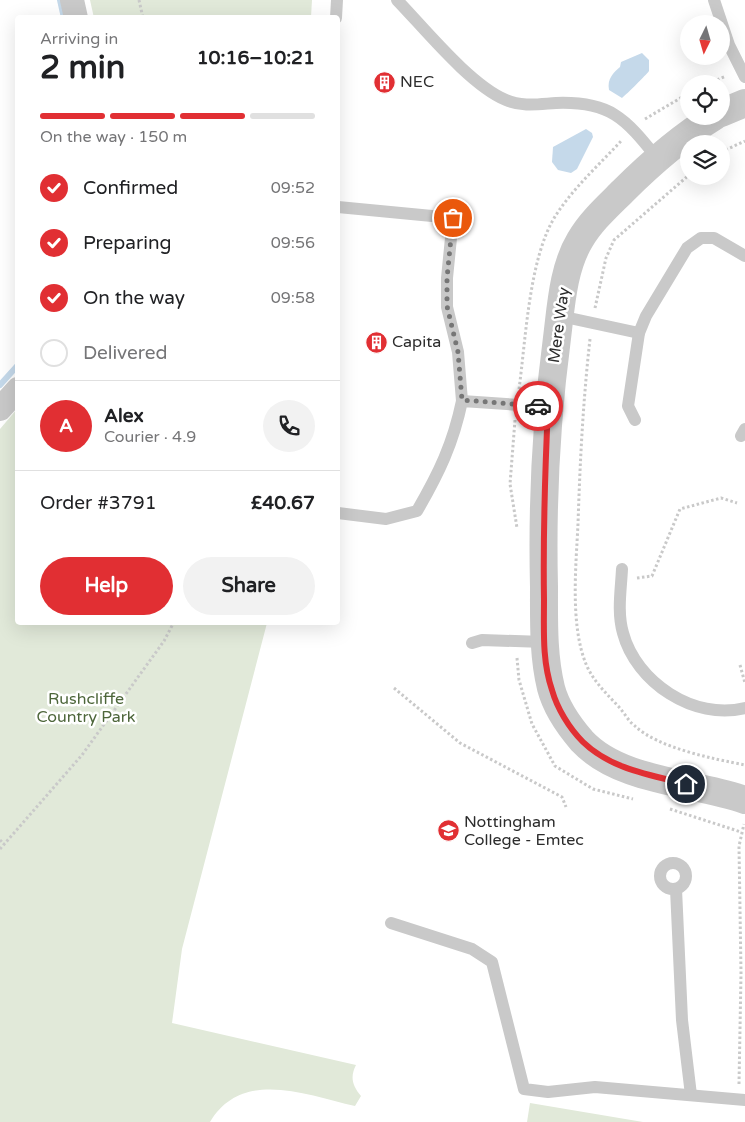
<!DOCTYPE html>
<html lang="en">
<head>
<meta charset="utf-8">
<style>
  :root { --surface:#fff; --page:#f2f2f2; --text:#202124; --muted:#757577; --line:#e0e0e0; --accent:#e12f33 }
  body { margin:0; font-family:"Varela Round",sans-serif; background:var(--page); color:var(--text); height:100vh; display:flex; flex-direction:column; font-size:19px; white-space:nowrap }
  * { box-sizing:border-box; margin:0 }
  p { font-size:16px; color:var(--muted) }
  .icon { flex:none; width:28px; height:28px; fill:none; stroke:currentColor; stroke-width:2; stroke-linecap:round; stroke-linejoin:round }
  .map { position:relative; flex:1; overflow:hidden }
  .drawer { position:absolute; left:15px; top:15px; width:325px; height:610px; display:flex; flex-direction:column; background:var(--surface); border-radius:5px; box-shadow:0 5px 20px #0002 }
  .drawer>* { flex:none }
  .needle { width:32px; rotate:185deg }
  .fabs { position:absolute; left:680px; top:15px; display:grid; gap:10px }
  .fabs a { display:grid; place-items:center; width:50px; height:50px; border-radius:50%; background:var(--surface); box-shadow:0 5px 20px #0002; font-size:25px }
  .pin { position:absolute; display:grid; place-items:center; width:42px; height:42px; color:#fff; margin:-21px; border:2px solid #fff; border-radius:50%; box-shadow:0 1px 5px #0007 }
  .courier { position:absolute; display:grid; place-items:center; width:50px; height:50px; margin:-25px; border:4px solid #e12f33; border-radius:50%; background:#fff; color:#222; box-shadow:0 1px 6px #0007 }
  .overview em { font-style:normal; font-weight:700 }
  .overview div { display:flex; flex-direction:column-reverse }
  .overview { display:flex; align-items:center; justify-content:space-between; height:85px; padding:0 25px }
  h1 { font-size:32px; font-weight:700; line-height:38px }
  .bar { display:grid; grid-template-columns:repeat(4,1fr); gap:8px 5px; align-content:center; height:60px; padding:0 25px }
  .bar i { height:6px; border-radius:4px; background:var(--line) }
  .bar .selected { background:var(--accent) }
  .bar p { grid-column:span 4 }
  .line { display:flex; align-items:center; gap:12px; padding:0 25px; border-top:1px solid var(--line) }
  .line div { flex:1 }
  .round { display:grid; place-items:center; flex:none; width:52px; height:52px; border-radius:26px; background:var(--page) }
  ol { padding:0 25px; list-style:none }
  li { display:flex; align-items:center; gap:15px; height:55px }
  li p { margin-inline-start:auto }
  li .icon { padding:5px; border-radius:50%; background:var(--accent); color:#fff; stroke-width:4 }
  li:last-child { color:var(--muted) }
  li i { width:28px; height:28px; border:2px solid var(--line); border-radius:50% }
  .cta { display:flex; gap:10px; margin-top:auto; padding:10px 25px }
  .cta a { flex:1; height:58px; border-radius:30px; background:var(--accent); color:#fff; font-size:20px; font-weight:700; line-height:58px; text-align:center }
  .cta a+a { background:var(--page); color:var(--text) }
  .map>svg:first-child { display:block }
</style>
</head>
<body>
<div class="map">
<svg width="745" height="1122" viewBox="0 0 745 1122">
  <rect width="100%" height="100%" fill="#fff"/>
  <g fill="#e1e9d9">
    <polygon points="90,0 312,0 311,17 94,18"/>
    <path d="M17,409L18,622L267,623L182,949L172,1023L356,1065C350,1077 352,1085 361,1096L355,1106C307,1095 242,1068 210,1122H0V429Z"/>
    <polygon points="530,1103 643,1122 527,1122"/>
  </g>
  <g fill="#c5d9ea">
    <path d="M642,53L649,60V71C646,75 627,94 622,98L609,90C607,79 613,73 620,67L621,62Z"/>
    <polygon points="586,129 592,133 593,137 577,169 571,173 558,170 552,162 553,147"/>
  </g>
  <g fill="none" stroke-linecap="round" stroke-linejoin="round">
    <g stroke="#c5d9ea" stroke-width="6">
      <polyline points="60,0 64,18"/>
      <polyline points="0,385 18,365"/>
    </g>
    <g stroke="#c9c9c9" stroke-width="3" stroke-dasharray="2.5 2.5" stroke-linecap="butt">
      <polyline points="139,0 143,18"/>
      <polyline points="708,84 726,76"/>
      <polyline points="645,119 689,93"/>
      <polyline points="721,152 745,141"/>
      <polyline points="595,308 606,258 614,240 689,175"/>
      <path d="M590,339C583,401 580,462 578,524C576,566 570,625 586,664C593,681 606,693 618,706C624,712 628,721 635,726C658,748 714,759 745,765"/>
      <path d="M519,389C526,338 529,257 556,215C574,187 600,164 622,140"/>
      <polyline points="515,420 510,484 517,528"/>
      <polyline points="637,578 652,576 680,509 721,498 737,503"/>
      <polyline points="517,658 519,680 532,724 555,766 593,789 633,799"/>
      <polyline points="740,665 745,683"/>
      <polyline points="394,688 460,743 562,797 566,807"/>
      <polyline points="670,809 741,832"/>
      <polyline points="0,840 4,844"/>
      <polyline points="0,849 82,755 164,641 174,622"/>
      <polyline points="739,1084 741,973 739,846 744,824"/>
    </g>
    <g stroke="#c9c9c9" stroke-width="12">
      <path d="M397,0C425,29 470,85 506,100C522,107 539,104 556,103C610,101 625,118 657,158"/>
      <polyline points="714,0 729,45 745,77"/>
      <polyline points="336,18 337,0"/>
      <polyline points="338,207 453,218 447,278 447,307 458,352 462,401"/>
      <polyline points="560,316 639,333"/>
      <polyline points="635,420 628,406 639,333 646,316 687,248 701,238 714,238 745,256"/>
      <polyline points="741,436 745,429"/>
      <path d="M338,513L386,519L417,511C439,473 453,444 462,401L548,407"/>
      <path d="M622,569C621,590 617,612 623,633C636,682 694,721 745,708"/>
      <polyline points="472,643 482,640 544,642"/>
      <circle cx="673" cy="876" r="13"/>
      <polyline points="676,889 682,1020 691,1095"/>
      <polyline points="391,923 472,949 492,962 524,1089 548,1092 595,1087 745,1100"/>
    </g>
    <g stroke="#c9c9c9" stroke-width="24">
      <polyline points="72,0 76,18"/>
      <polyline points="0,409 18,389"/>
    </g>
    <g stroke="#c9c9c9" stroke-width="28">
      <polyline points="721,113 745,103"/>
      <path d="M715,116C681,137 652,162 623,191C608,206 591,221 580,240C563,268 561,306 557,338C546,421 542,504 544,587C544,621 543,655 551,688C556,707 569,726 582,741C620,782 694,782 745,800"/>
    </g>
  </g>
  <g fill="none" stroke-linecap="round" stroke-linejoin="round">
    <polyline stroke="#767676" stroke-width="5" stroke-dasharray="0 9" points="453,218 447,278 447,306 458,352 462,400 538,406"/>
    <path stroke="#e12f33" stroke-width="6" d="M538,406L548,407C545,471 543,535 544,600C544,630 542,661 552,690C557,708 569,728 583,742C611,769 650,775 686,784"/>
  </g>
  <defs>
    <symbol id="building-disc" viewBox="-11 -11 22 22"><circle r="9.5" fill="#e12f33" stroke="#fff"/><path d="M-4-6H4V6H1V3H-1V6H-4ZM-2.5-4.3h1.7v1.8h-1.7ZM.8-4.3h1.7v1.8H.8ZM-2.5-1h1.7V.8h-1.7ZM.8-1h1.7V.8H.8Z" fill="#fff"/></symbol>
    <symbol id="university-disc" viewBox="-11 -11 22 22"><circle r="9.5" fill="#e12f33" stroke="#fff"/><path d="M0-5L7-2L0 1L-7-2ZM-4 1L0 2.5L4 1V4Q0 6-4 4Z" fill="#fff"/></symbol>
  </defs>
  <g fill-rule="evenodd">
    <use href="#building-disc" x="372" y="70" width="25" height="25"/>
    <use href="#building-disc" x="364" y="330" width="25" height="25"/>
    <use href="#university-disc" x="436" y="818" width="25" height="25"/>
  </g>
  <g text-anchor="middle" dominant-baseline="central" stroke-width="5" stroke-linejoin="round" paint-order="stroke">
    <g font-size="16" fill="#2c2c2c" stroke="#fff" text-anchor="start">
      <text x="400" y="82">NEC</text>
      <text x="392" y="342">Capita</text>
      <text x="464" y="822">Nottingham<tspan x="464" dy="18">College - Emtec</tspan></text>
    </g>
    <g font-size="16" fill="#2c2c2c" stroke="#fff">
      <text transform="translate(559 325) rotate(-82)">Mere Way</text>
    </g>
    <g font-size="16" fill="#4d663a" stroke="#fff">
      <text x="86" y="699">Rushcliffe<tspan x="86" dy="18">Country Park</tspan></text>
    </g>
  </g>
</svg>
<div class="fabs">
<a><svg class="needle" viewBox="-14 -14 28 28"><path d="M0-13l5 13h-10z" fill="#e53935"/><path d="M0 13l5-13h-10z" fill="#757577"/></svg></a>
<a><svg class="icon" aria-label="locate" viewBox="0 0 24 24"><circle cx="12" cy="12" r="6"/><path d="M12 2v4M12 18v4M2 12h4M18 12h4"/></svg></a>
<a><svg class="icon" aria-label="layers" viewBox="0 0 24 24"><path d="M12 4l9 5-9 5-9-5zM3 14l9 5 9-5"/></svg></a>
</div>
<div class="pin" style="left:453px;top:218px;background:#ea580c"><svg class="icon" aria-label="bag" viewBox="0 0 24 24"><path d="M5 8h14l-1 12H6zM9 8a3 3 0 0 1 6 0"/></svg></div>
<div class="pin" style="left:686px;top:784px;background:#1f2937"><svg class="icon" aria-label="home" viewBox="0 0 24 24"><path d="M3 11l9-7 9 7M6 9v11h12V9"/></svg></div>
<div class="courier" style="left:538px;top:406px"><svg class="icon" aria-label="car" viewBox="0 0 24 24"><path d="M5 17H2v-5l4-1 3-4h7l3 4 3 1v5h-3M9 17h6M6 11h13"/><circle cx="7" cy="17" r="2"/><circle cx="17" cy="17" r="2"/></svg></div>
<section class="drawer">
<div class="overview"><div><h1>2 min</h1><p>Arriving in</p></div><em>10:16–10:21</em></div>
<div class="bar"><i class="selected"></i><i class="selected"></i><i class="selected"></i><i></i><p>On the way · 150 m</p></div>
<ol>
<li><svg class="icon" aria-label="check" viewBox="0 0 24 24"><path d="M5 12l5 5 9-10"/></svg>Confirmed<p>09:52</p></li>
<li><svg class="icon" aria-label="check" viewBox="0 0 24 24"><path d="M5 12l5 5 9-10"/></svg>Preparing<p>09:56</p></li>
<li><svg class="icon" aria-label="check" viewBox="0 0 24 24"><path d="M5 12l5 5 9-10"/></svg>On the way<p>09:58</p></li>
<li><i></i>Delivered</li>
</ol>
<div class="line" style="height:90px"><b class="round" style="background:var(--accent);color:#fff">A</b><div><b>Alex</b><p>Courier · 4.9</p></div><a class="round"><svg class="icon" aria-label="phone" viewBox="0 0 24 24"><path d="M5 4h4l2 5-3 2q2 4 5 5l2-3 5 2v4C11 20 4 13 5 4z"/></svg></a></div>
<div class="line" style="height:65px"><div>Order #3791</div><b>£40.67</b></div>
<div class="cta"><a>Help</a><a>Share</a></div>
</section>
</div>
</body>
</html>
